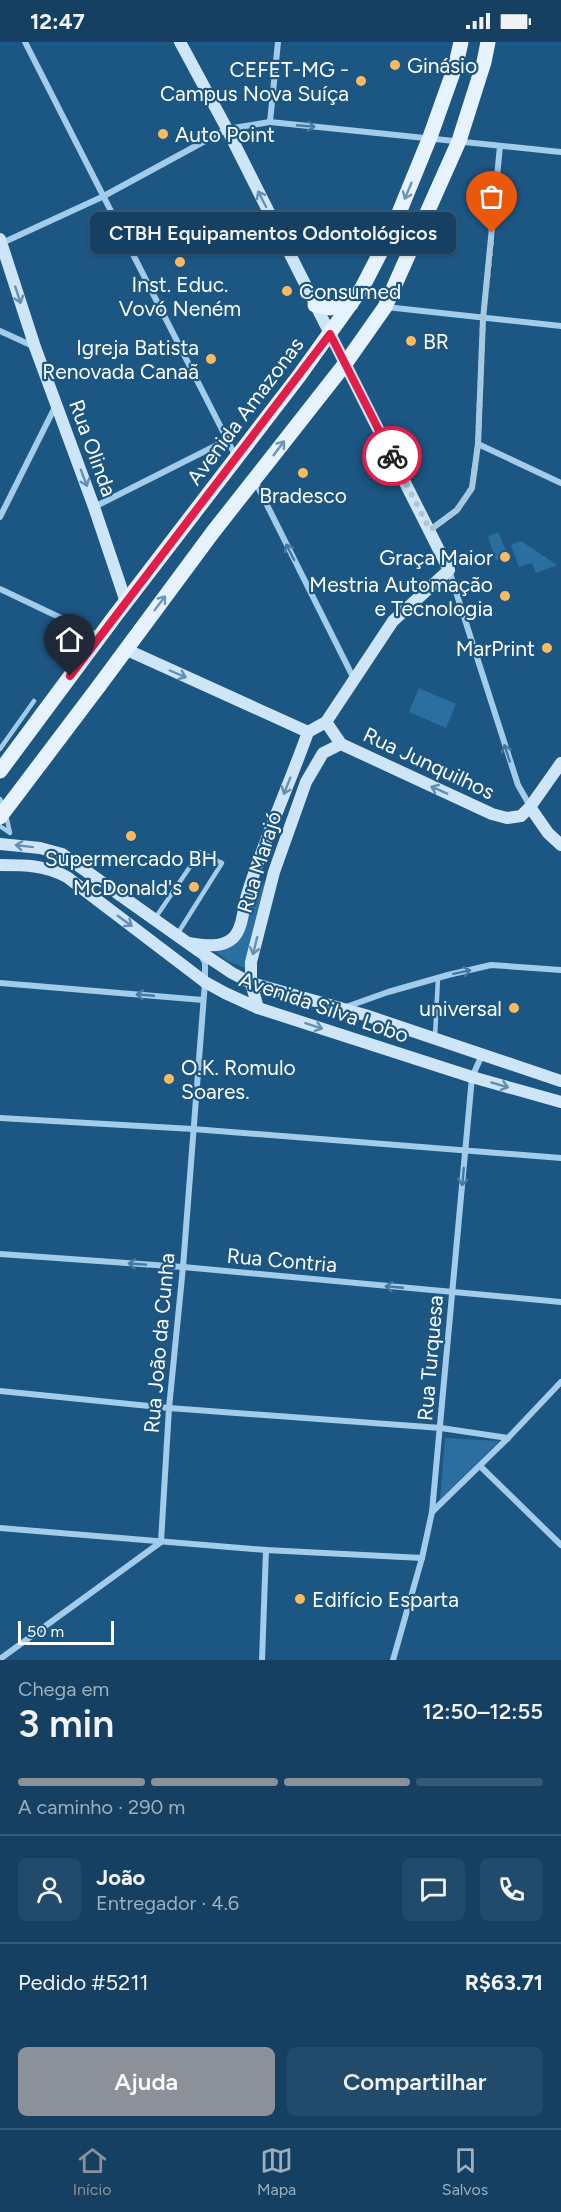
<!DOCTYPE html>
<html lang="pt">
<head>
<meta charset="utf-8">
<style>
  :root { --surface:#154062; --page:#224b6b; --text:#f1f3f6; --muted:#9dafbe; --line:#345977; --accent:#8c9099 }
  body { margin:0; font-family:Figtree,sans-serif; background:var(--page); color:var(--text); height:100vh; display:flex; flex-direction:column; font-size:22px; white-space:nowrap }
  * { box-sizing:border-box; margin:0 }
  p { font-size:20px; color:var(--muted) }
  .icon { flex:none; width:33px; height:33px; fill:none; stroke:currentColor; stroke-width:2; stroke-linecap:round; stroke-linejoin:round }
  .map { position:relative; height:1618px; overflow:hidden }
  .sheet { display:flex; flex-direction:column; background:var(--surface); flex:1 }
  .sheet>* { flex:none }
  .scale { position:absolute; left:18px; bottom:15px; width:96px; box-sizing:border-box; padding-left:6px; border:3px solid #fff; border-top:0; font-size:16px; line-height:21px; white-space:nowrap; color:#fff; -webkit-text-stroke:4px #1c5683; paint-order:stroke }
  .pin { position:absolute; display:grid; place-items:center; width:51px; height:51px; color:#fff; margin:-62px -26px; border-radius:50% 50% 50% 0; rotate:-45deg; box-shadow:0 0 6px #0007 }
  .pin .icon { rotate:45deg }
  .courier { position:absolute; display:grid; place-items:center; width:60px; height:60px; margin:-30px; border:4px solid #e11d48; border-radius:50%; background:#fff; color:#222; box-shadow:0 2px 8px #0007 }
  .bubble { position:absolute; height:42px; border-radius:9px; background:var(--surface); box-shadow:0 2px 4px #0004,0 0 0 2px var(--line); font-size:20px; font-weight:600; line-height:42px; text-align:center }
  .summary em { font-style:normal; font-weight:600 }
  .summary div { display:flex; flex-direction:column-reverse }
  .summary { display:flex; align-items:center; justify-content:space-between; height:102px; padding:0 18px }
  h1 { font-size:39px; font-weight:600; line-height:45px }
  .bar { display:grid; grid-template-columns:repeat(4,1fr); gap:9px 6px; align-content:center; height:72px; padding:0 18px }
  .bar i { height:8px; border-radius:4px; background:var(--line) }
  .bar .on { background:var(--accent) }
  .bar p { grid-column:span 4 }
  .line { display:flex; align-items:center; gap:15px; padding:0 18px; border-top:2px solid var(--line) }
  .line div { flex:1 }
  .round { display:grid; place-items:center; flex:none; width:63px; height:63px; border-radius:9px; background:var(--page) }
  .action { display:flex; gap:12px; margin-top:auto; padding:12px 18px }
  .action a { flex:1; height:69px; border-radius:9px; background:var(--accent); color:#fff; font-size:24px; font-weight:600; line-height:69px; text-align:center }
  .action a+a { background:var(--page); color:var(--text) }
  .status { display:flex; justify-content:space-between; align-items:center; height:42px; padding:0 30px; background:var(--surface); direction:ltr }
  .status svg { height:16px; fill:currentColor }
  .dock { display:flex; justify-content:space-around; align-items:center; height:84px; border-top:2px solid var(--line); background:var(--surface); font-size:16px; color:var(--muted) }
  .dock a { display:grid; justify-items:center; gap:3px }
  .dock .on { color:var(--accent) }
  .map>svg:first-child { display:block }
</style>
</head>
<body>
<div class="status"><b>12:47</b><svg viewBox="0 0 49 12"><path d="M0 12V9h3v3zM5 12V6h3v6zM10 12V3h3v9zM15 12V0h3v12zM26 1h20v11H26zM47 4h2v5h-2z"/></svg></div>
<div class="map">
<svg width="561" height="1618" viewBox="0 0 561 1618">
  <rect width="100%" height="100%" fill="#1c5683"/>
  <g fill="#2b6fa0">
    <polygon points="498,490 508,513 496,519 488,495"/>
    <polygon points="521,499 557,523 536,531 532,521 519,525 511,503"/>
    <polygon points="419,646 456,662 446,686 409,670"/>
    <polygon points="265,839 245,926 227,919 215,909 249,871 255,852"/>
    <polygon points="445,1396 499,1399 440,1458"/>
  </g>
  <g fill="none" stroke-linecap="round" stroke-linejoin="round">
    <g stroke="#a2ccea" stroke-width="4.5">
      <polyline points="0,707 34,659"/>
      <polyline points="0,757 4,765"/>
      <polyline points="0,784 10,791 6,773"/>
      <polyline points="156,875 200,810 222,821 178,891"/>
      <polyline points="435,995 438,936"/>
    </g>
    <g stroke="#a2ccea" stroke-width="6">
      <polyline points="25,0 236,415"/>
      <polyline points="270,80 278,0"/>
      <polyline points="2,201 102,155 227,87 270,80 561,110"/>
      <polyline points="386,265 561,284"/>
      <polyline points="0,289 35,305"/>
      <polyline points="478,402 561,441"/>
      <polyline points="255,439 354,637"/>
      <polyline points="94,465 227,398"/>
      <polyline points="0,475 56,363"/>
      <polyline points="430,488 457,468 472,446 478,402 483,277 500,104"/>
      <polyline points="449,528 518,743 530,764"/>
      <polyline points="0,547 99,594"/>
      <polyline points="0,941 203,958"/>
      <polyline points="346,965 388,950 448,933 491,923 561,928"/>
      <polyline points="0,1076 193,1087 561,1116"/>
      <polyline points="0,1212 183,1225 561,1260"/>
      <polyline points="0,1349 169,1366 441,1386 508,1396"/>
      <polyline points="480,1424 561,1503"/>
      <polyline points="432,1470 508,1396 561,1340"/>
      <polyline points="0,1486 266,1508 422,1516"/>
      <polyline points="0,1617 161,1500 169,1366 183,1225 205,940 205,921 201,913"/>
      <polyline points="262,1618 266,1508"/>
      <polyline points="393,1618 422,1516 432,1470 472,1035 482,1013"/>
    </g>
    <g stroke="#cee5f8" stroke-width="12">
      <polyline points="0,197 35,305 94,465 126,560"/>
      <polyline points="125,607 308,690 326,680 393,579 449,528 227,87 180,0"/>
      <polyline points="326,680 341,702 492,772 507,776 521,774 530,765 561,721"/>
      <polyline points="530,765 548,791 561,803"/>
      <polyline points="0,802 40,806 62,812 199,909 232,931 251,941 365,973 561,1039"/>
      <path d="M0,823C25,823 45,823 67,835L205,940L225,951L258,966L472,1035L561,1060"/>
      <path d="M189,901C203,903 221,907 233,896C243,887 243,866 247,853C264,797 289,744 308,690"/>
      <polyline points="258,966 251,941 251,920 274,830 306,740 323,711 341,702"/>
    </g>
    <g stroke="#e6f3fe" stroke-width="15">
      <polyline points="315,263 330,266 351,262"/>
      <polyline points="99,644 213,490 345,322 385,265 459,99 484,20 488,0"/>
      <polyline points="0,729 115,574 299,334 362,246 392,188 430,95 456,22 461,0"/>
    </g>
    <polyline stroke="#e6f3fe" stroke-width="15" points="0,775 99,644"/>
  </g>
  <defs><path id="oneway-shaft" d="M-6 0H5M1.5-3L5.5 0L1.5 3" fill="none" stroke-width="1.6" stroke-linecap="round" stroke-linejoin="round" transform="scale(1.5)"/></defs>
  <g stroke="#4479a2">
    <use href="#oneway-shaft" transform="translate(306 84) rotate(5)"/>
    <use href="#oneway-shaft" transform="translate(290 510) rotate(-117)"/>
    <use href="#oneway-shaft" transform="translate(507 711) rotate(-108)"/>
    <use href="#oneway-shaft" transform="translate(462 930) rotate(-12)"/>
    <use href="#oneway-shaft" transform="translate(145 953) rotate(-175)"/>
    <use href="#oneway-shaft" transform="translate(463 1135) rotate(95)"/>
    <use href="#oneway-shaft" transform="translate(137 1222) rotate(-176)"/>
    <use href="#oneway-shaft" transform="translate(394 1245) rotate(-175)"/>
  </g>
  <g stroke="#6d95b4">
    <use href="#oneway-shaft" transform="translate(408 149) rotate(113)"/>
    <use href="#oneway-shaft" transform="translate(279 406) rotate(-53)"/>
    <use href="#oneway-shaft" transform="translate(160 561) rotate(-53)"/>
  </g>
  <g stroke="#638fb2">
    <use href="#oneway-shaft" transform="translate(262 157) rotate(-117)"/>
    <use href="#oneway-shaft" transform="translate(18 253) rotate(72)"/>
    <use href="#oneway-shaft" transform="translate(84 436) rotate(69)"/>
    <use href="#oneway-shaft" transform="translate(178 632) rotate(23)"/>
    <use href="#oneway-shaft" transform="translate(287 744) rotate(112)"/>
    <use href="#oneway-shaft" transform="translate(439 748) rotate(-156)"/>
    <use href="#oneway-shaft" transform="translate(24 804) rotate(-173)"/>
    <use href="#oneway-shaft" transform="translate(125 879) rotate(36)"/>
    <use href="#oneway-shaft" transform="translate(255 904) rotate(104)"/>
    <use href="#oneway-shaft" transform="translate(314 984) rotate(18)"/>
    <use href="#oneway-shaft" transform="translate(500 1043) rotate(16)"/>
  </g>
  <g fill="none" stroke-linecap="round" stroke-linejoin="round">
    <polyline stroke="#b0c4d4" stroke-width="6" stroke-dasharray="0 10.8" points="392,414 430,488 457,468 472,446 478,402 483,277 492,191"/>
    <polyline stroke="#e11d48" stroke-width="8" points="70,634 330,292 392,414"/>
  </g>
  <g fill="#fbba5f" stroke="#1c5683" stroke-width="2">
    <circle cx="395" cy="23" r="6"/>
    <circle cx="361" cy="39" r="6"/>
    <circle cx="163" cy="92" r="6"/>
    <circle cx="180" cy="220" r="6"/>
    <circle cx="287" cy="249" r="6"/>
    <circle cx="411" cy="299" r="6"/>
    <circle cx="211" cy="317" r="6"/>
    <circle cx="303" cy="431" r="6"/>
    <circle cx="505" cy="515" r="6"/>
    <circle cx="505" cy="554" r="6"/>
    <circle cx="547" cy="606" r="6"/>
    <circle cx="131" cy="794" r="6"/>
    <circle cx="194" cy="845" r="6"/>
    <circle cx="514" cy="966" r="6"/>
    <circle cx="169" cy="1037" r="6"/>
    <circle cx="300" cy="1557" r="6"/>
  </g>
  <g text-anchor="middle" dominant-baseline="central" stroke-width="4.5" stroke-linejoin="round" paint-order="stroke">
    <g font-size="21" fill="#fff" stroke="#1c5683" text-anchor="end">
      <text x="407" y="23" text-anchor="start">Ginásio</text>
      <text x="349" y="27">CEFET-MG -<tspan x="349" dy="24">Campus Nova Suíça</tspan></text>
      <text x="175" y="92" text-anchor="start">Auto Point</text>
      <text x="180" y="242" text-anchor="middle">Inst. Educ.<tspan x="180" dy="24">Vovó Neném</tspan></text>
      <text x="299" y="249" text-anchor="start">Consumed</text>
      <text x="423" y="299" text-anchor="start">BR</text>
      <text x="199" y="305">Igreja Batista<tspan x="199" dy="24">Renovada Canaã</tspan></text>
      <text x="303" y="453" text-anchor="middle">Bradesco</text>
      <text x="493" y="515">Graça Maior</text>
      <text x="493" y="542">Mestria Automação<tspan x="493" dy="24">e Tecnologia</tspan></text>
      <text x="535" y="606">MarPrint</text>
      <text x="131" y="816" text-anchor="middle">Supermercado BH</text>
      <text x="182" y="845">McDonald's</text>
      <text x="502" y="966">universal</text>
      <text x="181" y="1025" text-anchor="start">O.K. Romulo<tspan x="181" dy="24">Soares.</tspan></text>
      <text x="312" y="1557" text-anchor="start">Edifício Esparta</text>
    </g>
    <g font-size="21" fill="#fff" stroke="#1c5683">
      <text transform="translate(245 369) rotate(-53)">Avenida Amazonas</text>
      <text transform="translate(93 406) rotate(70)">Rua Olinda</text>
      <text transform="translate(429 721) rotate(25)">Rua Junquilhos</text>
      <text transform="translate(259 820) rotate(-73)">Rua Marajó</text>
      <text transform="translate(324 965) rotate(19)">Avenida Silva Lobo</text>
      <text transform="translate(282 1218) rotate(5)">Rua Contria</text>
      <text transform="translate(159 1301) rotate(-85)">Rua João da Cunha</text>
      <text transform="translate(430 1316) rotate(-85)">Rua Turquesa</text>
    </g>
  </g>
</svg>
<div class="scale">50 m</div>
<div class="pin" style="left:492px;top:191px;background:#ea580c"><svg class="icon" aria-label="bag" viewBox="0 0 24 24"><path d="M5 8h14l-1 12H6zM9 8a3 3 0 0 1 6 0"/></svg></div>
<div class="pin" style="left:70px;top:634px;background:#1f2937"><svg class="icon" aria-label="home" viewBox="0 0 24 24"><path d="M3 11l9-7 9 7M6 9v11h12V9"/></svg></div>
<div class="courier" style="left:392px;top:414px"><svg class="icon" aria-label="bike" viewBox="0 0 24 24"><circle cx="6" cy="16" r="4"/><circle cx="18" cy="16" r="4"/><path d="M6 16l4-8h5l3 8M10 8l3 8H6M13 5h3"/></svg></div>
<div class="bubble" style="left:90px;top:170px;width:366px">CTBH Equipamentos Odontológicos</div>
</div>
<section class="sheet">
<div class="summary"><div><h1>3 min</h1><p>Chega em</p></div><em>12:50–12:55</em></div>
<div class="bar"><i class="on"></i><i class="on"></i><i class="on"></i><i></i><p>A caminho · 290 m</p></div>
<div class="line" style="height:108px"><a class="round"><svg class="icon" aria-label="person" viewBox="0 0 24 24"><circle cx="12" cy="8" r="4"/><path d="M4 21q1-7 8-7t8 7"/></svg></a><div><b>João</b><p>Entregador · 4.6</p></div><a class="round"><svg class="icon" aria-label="chat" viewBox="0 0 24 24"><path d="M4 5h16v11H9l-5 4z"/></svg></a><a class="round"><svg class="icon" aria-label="phone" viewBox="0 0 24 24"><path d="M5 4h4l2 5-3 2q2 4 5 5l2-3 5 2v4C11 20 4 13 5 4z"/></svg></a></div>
<div class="line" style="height:78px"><div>Pedido #5211</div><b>R$63.71</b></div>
<div class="action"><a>Ajuda</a><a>Compartilhar</a></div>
</section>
<nav class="dock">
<a class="on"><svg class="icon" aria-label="home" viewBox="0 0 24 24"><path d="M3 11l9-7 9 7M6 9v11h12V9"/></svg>Início</a>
<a><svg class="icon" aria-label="map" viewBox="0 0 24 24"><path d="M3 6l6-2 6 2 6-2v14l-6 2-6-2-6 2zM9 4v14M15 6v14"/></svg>Mapa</a>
<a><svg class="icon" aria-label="saved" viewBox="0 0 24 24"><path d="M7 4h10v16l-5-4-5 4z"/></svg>Salvos</a>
</nav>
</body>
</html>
